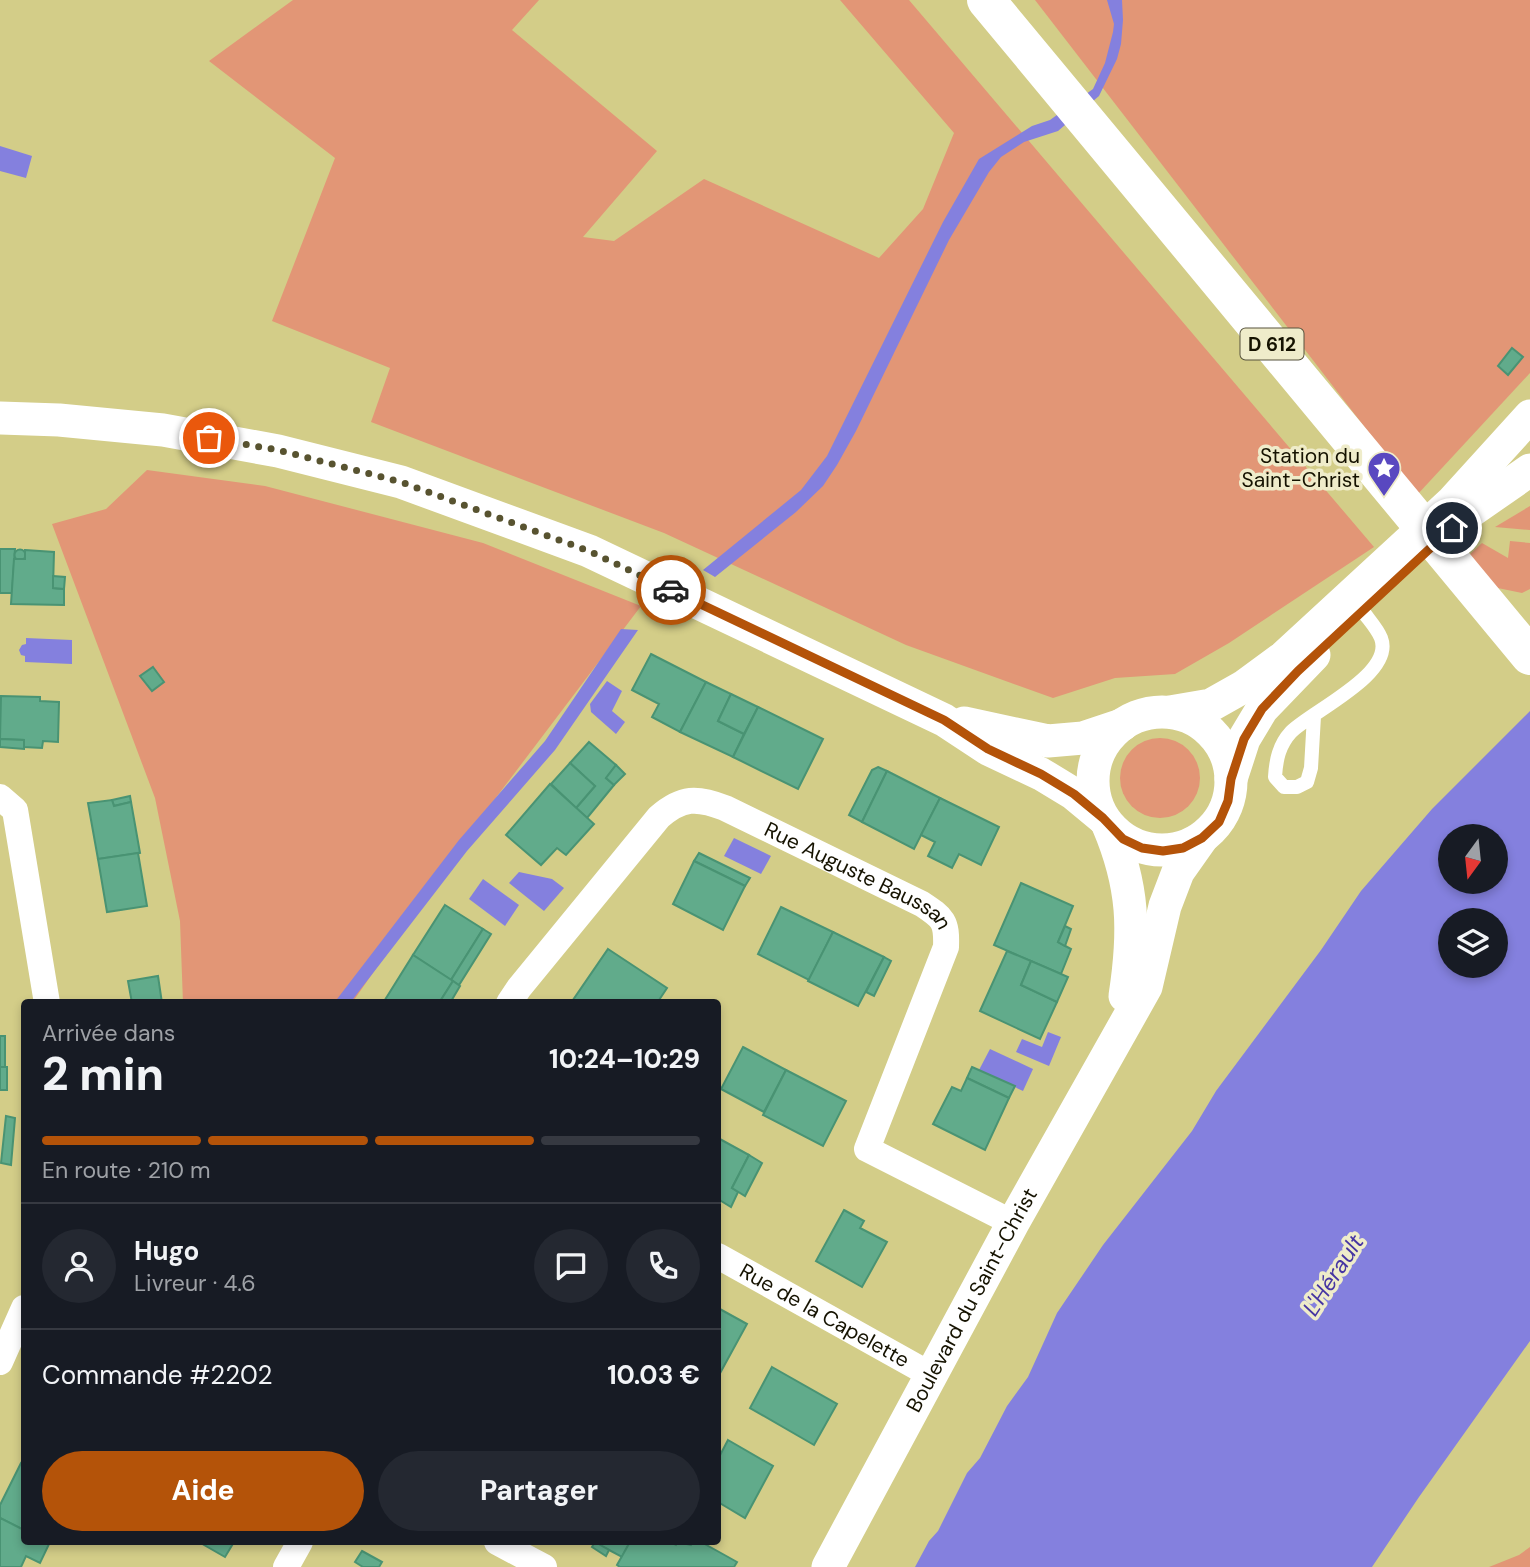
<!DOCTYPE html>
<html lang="fr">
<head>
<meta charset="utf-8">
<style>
  :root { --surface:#171b24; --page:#242831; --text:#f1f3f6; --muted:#9ea1a6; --line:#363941; --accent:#b45309 }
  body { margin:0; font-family:"DM Sans",sans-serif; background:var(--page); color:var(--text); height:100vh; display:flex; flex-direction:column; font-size:26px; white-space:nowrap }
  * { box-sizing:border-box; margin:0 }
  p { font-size:23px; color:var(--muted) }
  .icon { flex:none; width:38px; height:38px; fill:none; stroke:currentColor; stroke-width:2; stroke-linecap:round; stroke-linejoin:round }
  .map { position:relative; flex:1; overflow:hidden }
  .drawer { position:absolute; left:21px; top:999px; width:700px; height:546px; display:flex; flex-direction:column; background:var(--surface); border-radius:7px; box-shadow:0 4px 10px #0003 }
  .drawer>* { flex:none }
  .needle { width:46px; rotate:195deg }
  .buttons { position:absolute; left:1438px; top:824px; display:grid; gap:14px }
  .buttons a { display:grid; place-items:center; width:70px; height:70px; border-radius:50%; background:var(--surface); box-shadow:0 4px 10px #0003; font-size:35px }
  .pin { position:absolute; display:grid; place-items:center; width:60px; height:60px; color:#fff; margin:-30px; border:4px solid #fff; border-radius:50%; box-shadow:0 2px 7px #0007 }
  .courier { position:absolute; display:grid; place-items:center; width:70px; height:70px; margin:-35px; border:5px solid #b45309; border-radius:50%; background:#fff; color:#222; box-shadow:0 2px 9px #0007 }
  .headline em { font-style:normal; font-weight:800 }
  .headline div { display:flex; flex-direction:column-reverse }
  .headline { display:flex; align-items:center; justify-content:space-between; height:119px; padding:0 21px }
  h1 { font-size:46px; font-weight:800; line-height:52px }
  .bar { display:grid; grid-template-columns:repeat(4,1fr); gap:10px 7px; align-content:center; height:84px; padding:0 21px }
  .bar i { height:9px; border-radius:5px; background:var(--line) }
  .bar .current { background:var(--accent) }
  .bar p { grid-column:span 4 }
  .line { display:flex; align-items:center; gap:18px; padding:0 21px; border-top:2px solid var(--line) }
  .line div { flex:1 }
  .round { display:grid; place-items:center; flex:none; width:74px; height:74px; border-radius:37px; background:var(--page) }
  .action { display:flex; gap:14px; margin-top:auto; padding:14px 21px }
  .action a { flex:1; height:80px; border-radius:42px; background:var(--accent); color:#fff; font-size:28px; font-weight:800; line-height:80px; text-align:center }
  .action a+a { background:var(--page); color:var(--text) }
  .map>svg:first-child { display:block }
</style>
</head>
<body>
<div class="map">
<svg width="1530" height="1567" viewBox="0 0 1530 1567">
  <rect width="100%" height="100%" fill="#d3cd88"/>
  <g fill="#e29676">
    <polygon points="293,0 539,0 512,30 657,151 583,237 614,241 704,179 879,258 923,209 954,133 840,0 909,0 1374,547 1229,643 1175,674 1115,678 1053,698 906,645 664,533 371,422 390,368 272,321 335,158 209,61"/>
    <polygon points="1035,0 1530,0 1530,373 1417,495"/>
    <polygon points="147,470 265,486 483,543 641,606 476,824 352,1003 183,1003 180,921 155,798 52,524 106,509"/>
    <polygon points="1530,506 1530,530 1495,527"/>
    <polygon points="1510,541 1530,543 1530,589 1522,593 1488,586 1466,558 1482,543 1508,558"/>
    <circle cx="1160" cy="778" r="40"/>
    <polygon points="1530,1547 1530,1567 1489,1567 1519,1555"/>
  </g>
  <g fill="#8480de" fill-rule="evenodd">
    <polygon points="1107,0 1122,0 1123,20 1121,44 1117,59 1099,96 1058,131 1024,142 1001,157 989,172 949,240 856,431 837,465 823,486 796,512 715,577 703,570 801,490 827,456 943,222 979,159 1032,126 1050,120 1093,89 1105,63 1113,32 1114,24"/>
    <polygon points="0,146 32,156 26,178 0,171"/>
    <polygon points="621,629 638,630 555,750 467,851 350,1003 334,1003 459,840 545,741"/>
    <polygon points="26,638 72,640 72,664 25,662 25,656 21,655 19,650 22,645 26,644"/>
    <polygon points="607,681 622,691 612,711 625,722 616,734 591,712 590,704"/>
    <path d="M1530,711V1341L1419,1497L1372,1567H915L929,1541L938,1531L967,1473L980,1458L1007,1406L1028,1377L1057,1313L1103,1245L1192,1131L1216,1091L1321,950L1361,891L1432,809ZM1451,836H1496V882H1451ZM1451,920H1496V966H1451Z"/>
    <polygon points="734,838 771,856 761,874 724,856"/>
    <polygon points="519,872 552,879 564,888 544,911 509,883"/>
    <polygon points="483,879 519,905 505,926 469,899"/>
    <polygon points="1048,1032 1061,1037 1049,1066 1016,1052 1022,1039 1042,1047"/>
    <polygon points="990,1049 1033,1069 1023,1091 979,1070"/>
  </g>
  <g fill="#61ab8b" stroke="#499373" stroke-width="2">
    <polygon points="1512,348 1523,357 1508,375 1498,366"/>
    <polygon points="0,549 15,549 12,593 0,593"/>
    <circle cx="20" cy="555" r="5.5"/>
    <polygon points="25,550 54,552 53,588 64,589 64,605 11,604 14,559 25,559"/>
    <polygon points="53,576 65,577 64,589 53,588"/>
    <polygon points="651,654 706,682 680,732 652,717 659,704 632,690"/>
    <polygon points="153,667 164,682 152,691 140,676"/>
    <polygon points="706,682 731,694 718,721 744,734 733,757 680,732"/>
    <polygon points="731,694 758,707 744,734 718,721"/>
    <polygon points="1,696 40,697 40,701 59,702 58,742 43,741 42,748 24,747 24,740 0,739"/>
    <polygon points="758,707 823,739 798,789 733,757"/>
    <polygon points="0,739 24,740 24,749 0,747"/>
    <polygon points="589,742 616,765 606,778 614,785 587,818 576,808 595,786 570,763"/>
    <polygon points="570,763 595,786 576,808 551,784"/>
    <polygon points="616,765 625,774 614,785 606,778"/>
    <polygon points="878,767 887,771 862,822 849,815 872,770"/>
    <polygon points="887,771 940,798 914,849 862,822"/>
    <polygon points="550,784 594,824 566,855 557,848 541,865 506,835"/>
    <polygon points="130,796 131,802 114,806 112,800"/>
    <polygon points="940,798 999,827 981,865 959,854 952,868 928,856 935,842 921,835"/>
    <polygon points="112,800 114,806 131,802 140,853 98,859 88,803"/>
    <polygon points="138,853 147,906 107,912 98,859"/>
    <polygon points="699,853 750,878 745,886 694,861"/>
    <polygon points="694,861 745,886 723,930 673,904"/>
    <polygon points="1021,883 1073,906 1058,942 1071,949 1061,974 994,945"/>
    <polygon points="445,905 483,929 451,980 413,955"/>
    <polygon points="781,907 833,932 809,980 758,954"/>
    <polygon points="1065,926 1071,929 1065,946 1058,942"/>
    <polygon points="483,929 491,934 459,985 451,980"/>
    <polygon points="833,932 884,957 858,1006 808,981"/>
    <polygon points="608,949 667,988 657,1003 576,1003 573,1000"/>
    <polygon points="1007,951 1031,961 1021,985 1057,1002 1040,1039 980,1011"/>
    <polygon points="413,955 453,981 439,1003 383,1003"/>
    <polygon points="884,957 891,961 874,996 866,992"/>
    <polygon points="1031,961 1068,977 1057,1002 1021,985"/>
    <polygon points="158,976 162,1003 132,1003 128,981"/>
    <polygon points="453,981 460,986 450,1003 439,1003"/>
    <rect x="0" y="1036" width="5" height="31"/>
    <polygon points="743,1047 786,1070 764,1112 721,1089"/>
    <rect x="0" y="1067" width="7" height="23"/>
    <polygon points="972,1067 1015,1086 1009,1098 967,1078"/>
    <polygon points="786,1070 846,1101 823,1146 763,1115"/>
    <polygon points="967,1078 1009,1098 985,1150 933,1124 952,1087 961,1091"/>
    <polygon points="6,1116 15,1118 11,1165 1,1163"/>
    <polygon points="718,1138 749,1155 732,1188 738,1192 731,1207 718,1199"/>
    <polygon points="749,1155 762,1163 745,1196 732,1188"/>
    <polygon points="844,1210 864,1221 860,1228 887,1242 862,1287 816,1261"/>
    <polygon points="718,1308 747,1324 719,1375 718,1374"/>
    <polygon points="772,1367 837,1404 814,1445 750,1408"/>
    <polygon points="728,1440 773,1466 745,1518 718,1502 718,1459"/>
    <polygon points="21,1463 24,1465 24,1530 0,1518 0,1505"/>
    <polygon points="0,1518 24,1530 24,1542 50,1542 40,1563 26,1556 21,1567 0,1567"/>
    <polygon points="199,1542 234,1542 225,1557"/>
    <polygon points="594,1542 630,1542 622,1557"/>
    <polygon points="595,1542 609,1550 606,1556 592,1547"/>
    <polygon points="630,1542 670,1542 676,1545 678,1542 691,1545 693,1542 701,1542 737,1562 734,1567 620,1567 617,1565"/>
    <polygon points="362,1551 382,1562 379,1567 363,1567 355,1562"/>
  </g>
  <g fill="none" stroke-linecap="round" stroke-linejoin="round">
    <path stroke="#fff" stroke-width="14" d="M1314,716L1311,768L1307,782L1297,787H1284L1275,777C1276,760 1279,745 1291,732C1312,711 1395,674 1381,638C1377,628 1368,619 1362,610"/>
    <g stroke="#fff" stroke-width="26">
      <polyline points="0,797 15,810 47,1003"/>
      <path id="s1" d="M509,1003L519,988L659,817C682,797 697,797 725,808L922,904C943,918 947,921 946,947L867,1149L1013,1223"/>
      <path id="s2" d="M718,1256L931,1375"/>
      <polyline points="0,1362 24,1308"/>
      <polyline points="497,1542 544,1567"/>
      <polyline points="286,1567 300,1542"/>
    </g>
    <g stroke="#fff" stroke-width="33">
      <polyline points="0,418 59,420 163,430 278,451 401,482 589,551 944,720 988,749 1041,774 1074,794 1103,818"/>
      <polyline points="1449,530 1464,516 1530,470"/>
      <polyline points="1170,712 1211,705 1243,687 1284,657 1451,503 1530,416"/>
      <circle cx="1162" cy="781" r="69"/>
      <polyline points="964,723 1048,741 1083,738 1122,725"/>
      <polyline points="1231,779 1244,739 1262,709 1314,655"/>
      <path d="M1108,825C1134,886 1135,931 1125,996"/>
      <path id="s3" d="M828,1567L1013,1223L1146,987L1165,906L1178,872L1202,838"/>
    </g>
    <polyline stroke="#fff" stroke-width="38" points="986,0 1530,656"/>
  </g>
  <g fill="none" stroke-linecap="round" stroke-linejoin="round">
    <polyline stroke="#585330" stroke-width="7" stroke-dasharray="0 12.6" points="209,438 278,450 401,482 589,551 671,590"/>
    <polyline stroke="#b45309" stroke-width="9" points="671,590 944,720 988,749 1041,774 1074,794 1103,818 1123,839 1142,848 1163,851 1183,848 1202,838 1219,822 1228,801 1231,779 1244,739 1262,709 1298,671 1452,528"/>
  </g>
  <defs>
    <symbol id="sight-pin" viewBox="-11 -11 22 30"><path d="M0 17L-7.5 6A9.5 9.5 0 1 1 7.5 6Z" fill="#5948c0" stroke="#efecca"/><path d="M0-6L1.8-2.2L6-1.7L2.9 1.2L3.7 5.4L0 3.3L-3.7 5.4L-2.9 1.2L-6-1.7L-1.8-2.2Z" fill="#fff"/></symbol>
  </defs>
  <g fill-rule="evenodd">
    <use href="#sight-pin" x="1365" y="449" width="38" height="52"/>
  </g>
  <g text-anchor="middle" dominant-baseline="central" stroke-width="7" stroke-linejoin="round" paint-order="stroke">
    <rect fill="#efecca" stroke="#56533d" stroke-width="2" x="1240.5" y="328.5" width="63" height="31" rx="5"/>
    <g font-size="19" font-weight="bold" fill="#151200">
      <text x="1272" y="344">D 612</text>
    </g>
    <g font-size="21" fill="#151200" stroke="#efecca" text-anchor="end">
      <text x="1360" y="456">Station du<tspan x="1360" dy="24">Saint-Christ</tspan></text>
    </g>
    <g font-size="21" fill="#151200" stroke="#efecca">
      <text stroke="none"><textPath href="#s1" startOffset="460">Rue Auguste Baussan</textPath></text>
      <text stroke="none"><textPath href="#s3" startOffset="303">Boulevard du Saint-Christ</textPath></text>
      <text stroke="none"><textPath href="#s2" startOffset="122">Rue de la Capelette</textPath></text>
    </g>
    <g font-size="23" font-style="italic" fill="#4635a2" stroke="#efecca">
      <text transform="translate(1333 1275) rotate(-57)">L'Hérault</text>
    </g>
  </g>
</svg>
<div class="buttons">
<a><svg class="needle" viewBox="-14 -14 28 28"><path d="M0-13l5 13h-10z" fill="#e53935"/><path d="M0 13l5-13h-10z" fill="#9ea1a6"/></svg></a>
<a><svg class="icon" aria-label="layers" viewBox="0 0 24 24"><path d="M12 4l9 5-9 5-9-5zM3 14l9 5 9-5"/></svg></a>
</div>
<div class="pin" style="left:209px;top:438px;background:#ea580c"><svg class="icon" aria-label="bag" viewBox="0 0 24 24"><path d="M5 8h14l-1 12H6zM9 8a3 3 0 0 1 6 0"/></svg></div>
<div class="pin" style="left:1452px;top:528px;background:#1f2937"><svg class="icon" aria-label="home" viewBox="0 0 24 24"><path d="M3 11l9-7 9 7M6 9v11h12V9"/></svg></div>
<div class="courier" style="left:671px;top:590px"><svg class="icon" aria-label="car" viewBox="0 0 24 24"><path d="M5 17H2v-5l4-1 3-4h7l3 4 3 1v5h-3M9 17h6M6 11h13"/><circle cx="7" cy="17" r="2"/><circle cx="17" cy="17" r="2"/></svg></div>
<section class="drawer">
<div class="headline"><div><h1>2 min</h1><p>Arrivée dans</p></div><em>10:24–10:29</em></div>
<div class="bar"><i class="current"></i><i class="current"></i><i class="current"></i><i></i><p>En route · 210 m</p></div>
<div class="line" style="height:126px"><a class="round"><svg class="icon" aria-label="person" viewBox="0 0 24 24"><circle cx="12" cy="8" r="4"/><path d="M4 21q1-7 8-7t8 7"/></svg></a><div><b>Hugo</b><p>Livreur · 4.6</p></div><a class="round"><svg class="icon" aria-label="chat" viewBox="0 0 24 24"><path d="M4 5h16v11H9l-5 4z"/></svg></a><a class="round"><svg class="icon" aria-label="phone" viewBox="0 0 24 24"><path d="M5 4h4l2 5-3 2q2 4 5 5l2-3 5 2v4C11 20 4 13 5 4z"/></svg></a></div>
<div class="line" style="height:91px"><div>Commande #2202</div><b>10.03 €</b></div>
<div class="action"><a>Aide</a><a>Partager</a></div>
</section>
</div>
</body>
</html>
